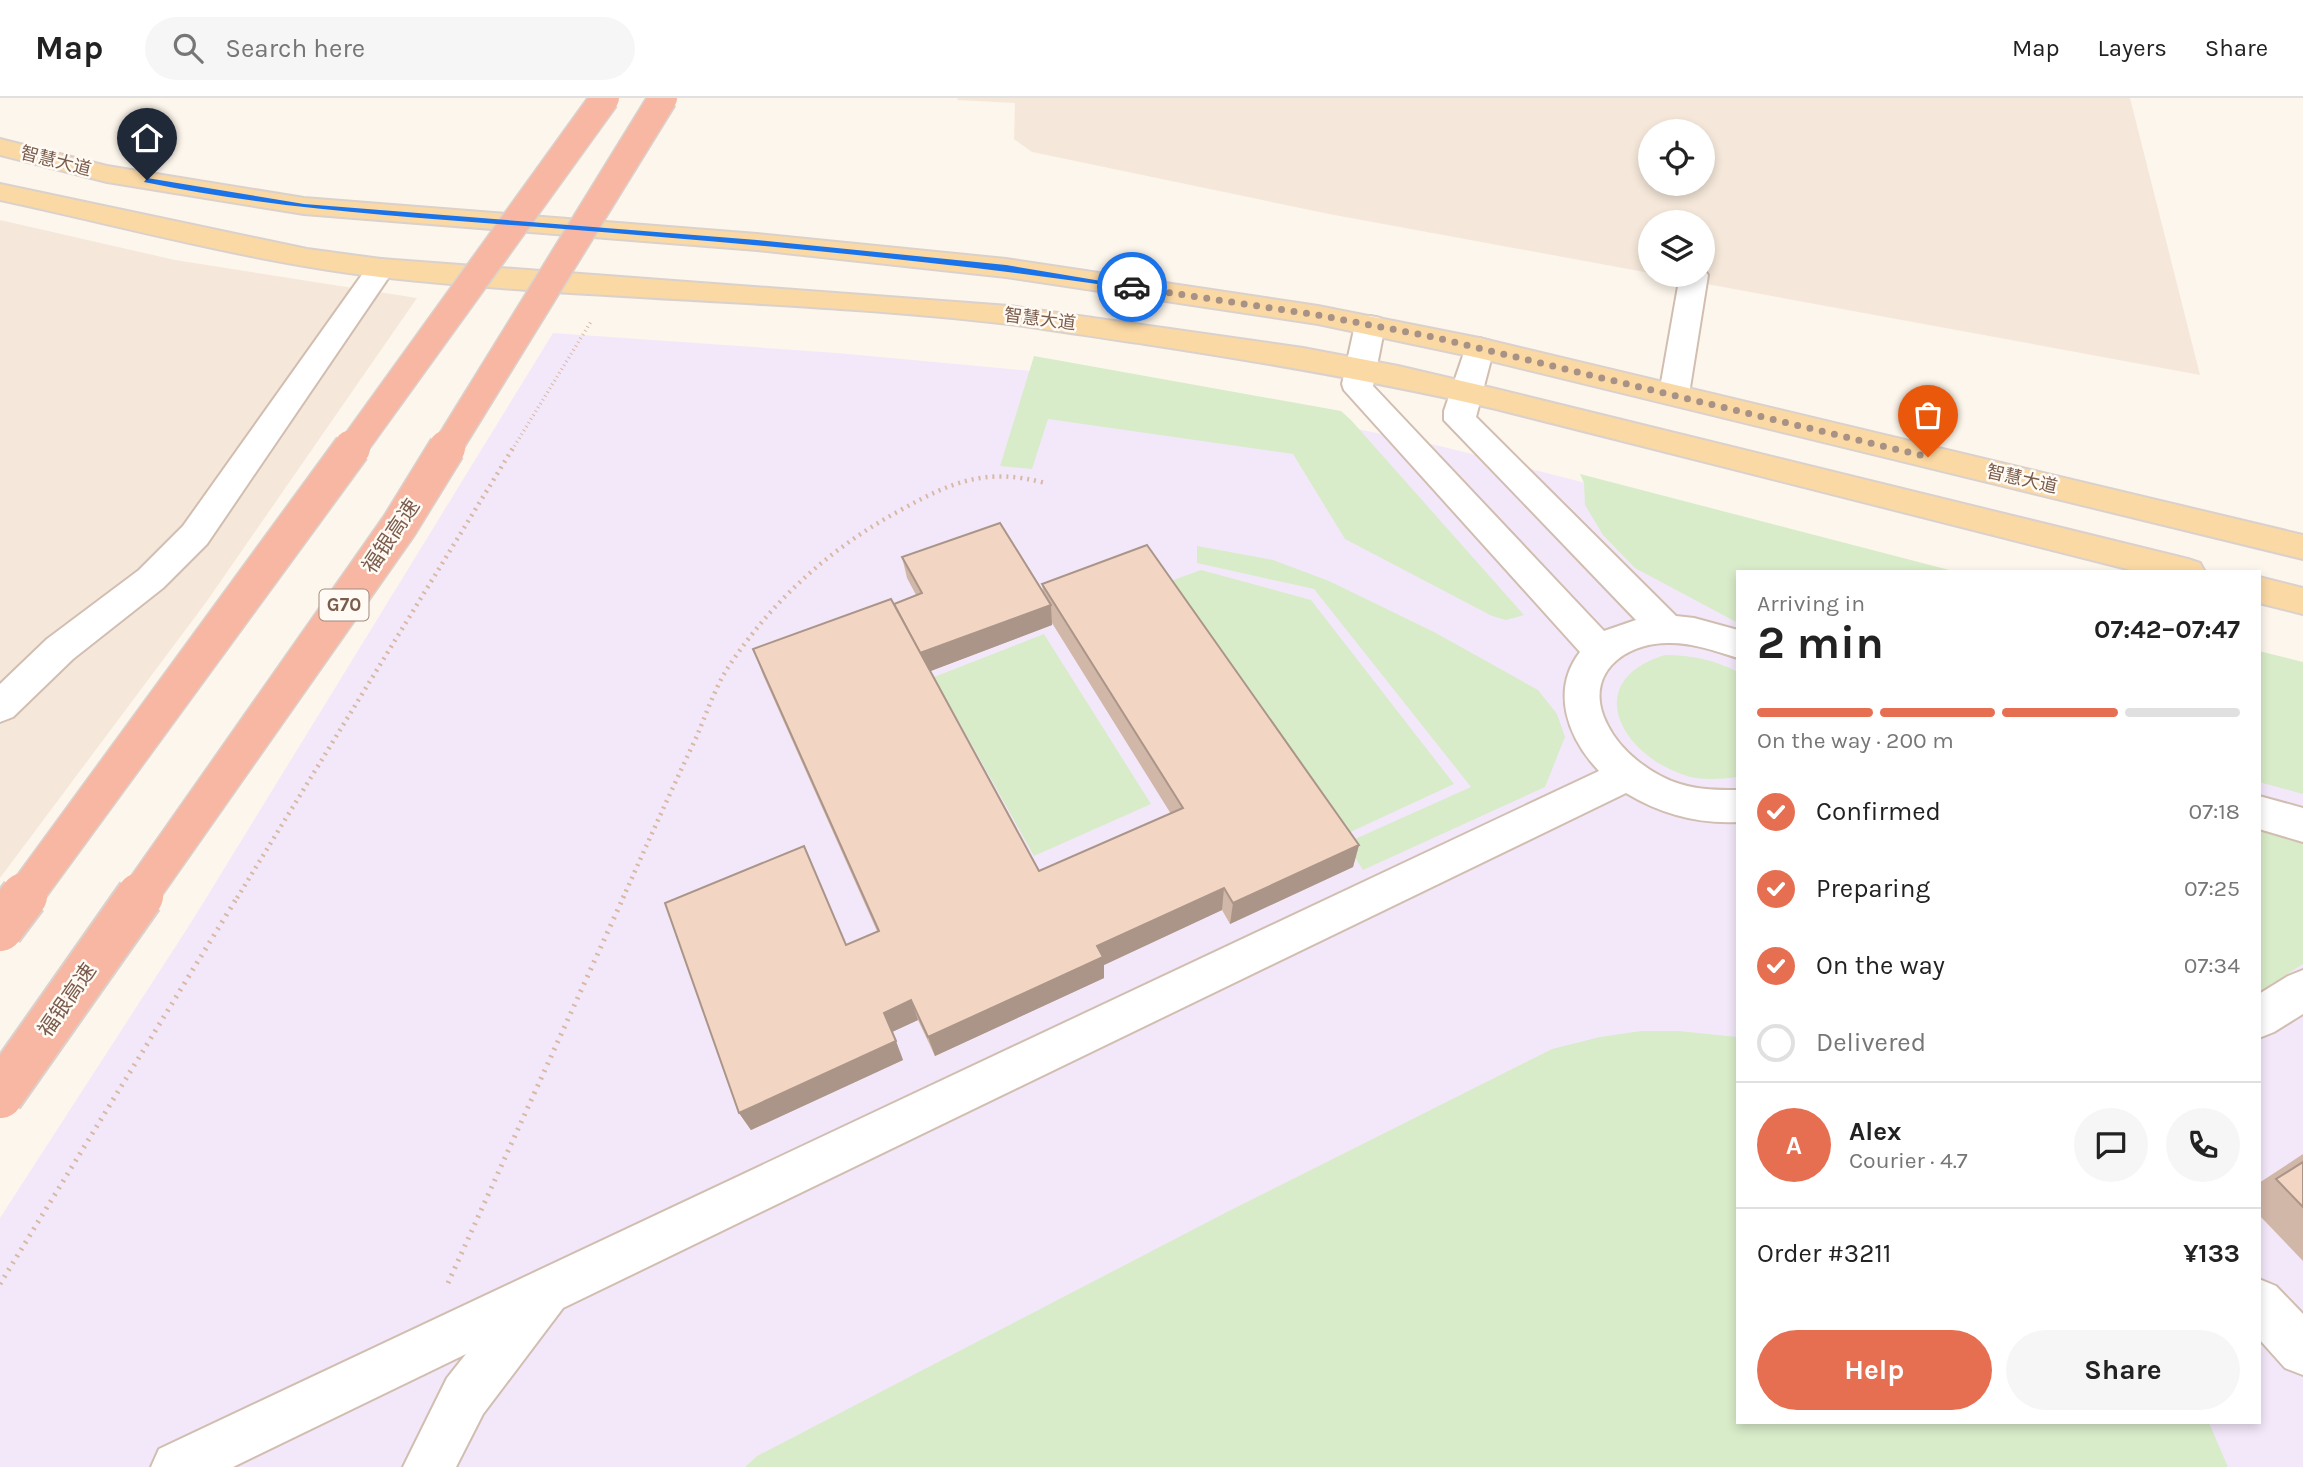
<!DOCTYPE html>
<html lang="en">
<head>
<meta charset="utf-8">
<style>
  :root { --surface:#fff; --page:#f6f6f6; --text:#222; --muted:#767676; --line:#e0e0e0; --accent:#e76f51 }
  body { margin:0; font-family:Karla,"Noto Sans SC",sans-serif; background:var(--page); color:var(--text); height:100vh; display:flex; flex-direction:column; font-size:26px; white-space:nowrap }
  * { box-sizing:border-box; margin:0 }
  p { font-size:23px; color:var(--muted) }
  .icon { flex:none; width:38px; height:38px; fill:none; stroke:currentColor; stroke-width:2; stroke-linecap:round; stroke-linejoin:round }
  .map { position:relative; flex:1; overflow:hidden }
  .sheet { position:absolute; left:1736px; top:472px; width:525px; height:854px; display:flex; flex-direction:column; background:var(--surface); border-radius:0px; box-shadow:0 4px 10px #0003 }
  .sheet>* { flex:none }
  .fabs { position:absolute; left:1638px; top:21px; display:grid; gap:14px }
  .fabs a { display:grid; place-items:center; width:77px; height:77px; border-radius:50%; background:var(--surface); box-shadow:0 4px 10px #0003; font-size:35px }
  .pin { position:absolute; display:grid; place-items:center; width:60px; height:60px; color:#fff; margin:-72px -30px; border-radius:50% 50% 50% 0; rotate:-45deg; box-shadow:0 0 7px #0007 }
  .pin .icon { rotate:45deg }
  .courier { position:absolute; display:grid; place-items:center; width:70px; height:70px; margin:-35px; border:5px solid #1a73e8; border-radius:50%; background:#fff; color:#222; box-shadow:0 2px 9px #0007 }
  .head em { font-style:normal; font-weight:700 }
  .head div { display:flex; flex-direction:column-reverse }
  .head { display:flex; align-items:center; justify-content:space-between; height:119px; padding:0 21px }
  h1 { font-size:46px; font-weight:700; line-height:52px }
  .bar { display:grid; grid-template-columns:repeat(4,1fr); gap:10px 7px; align-content:center; height:84px; padding:0 21px }
  .bar i { height:9px; border-radius:5px; background:var(--line) }
  .bar .active { background:var(--accent) }
  .bar p { grid-column:span 4 }
  .line { display:flex; align-items:center; gap:18px; padding:0 21px; border-top:2px solid var(--line) }
  .line div { flex:1 }
  .round { display:grid; place-items:center; flex:none; width:74px; height:74px; border-radius:37px; background:var(--page) }
  ol { padding:0 21px; list-style:none }
  li { display:flex; align-items:center; gap:21px; height:77px }
  li p { margin-inline-start:auto }
  li .icon { padding:7px; border-radius:50%; background:var(--accent); color:#fff; stroke-width:4 }
  li:last-child { color:var(--muted) }
  li i { width:38px; height:38px; border:4px solid var(--line); border-radius:50% }
  .action { display:flex; gap:14px; margin-top:auto; padding:14px 21px }
  .action a { flex:1; height:80px; border-radius:42px; background:var(--accent); color:#fff; font-size:28px; font-weight:700; line-height:80px; text-align:center }
  .action a+a { background:var(--page); color:var(--text) }
  header { display:flex; align-items:center; gap:42px; box-sizing:border-box; height:98px; padding:0 35px; background:var(--surface); border-bottom:2px solid var(--line) }
  header strong { font-size:33px }
  nav { display:flex; gap:38px; margin-inline-start:auto; font-size:24px }
  .search { width:490px; height:63px; background:var(--page); display:flex; align-items:center; gap:18px; box-sizing:border-box; padding:0 24px; border-radius:38px; color:var(--muted); font-size:26px }
  .map>svg:first-child { display:block }
</style>
</head>
<body>
<header>
<strong>Map</strong>
<div class="search"><svg class="icon" aria-label="search" viewBox="0 0 24 24"><circle cx="10" cy="10" r="6"/><path d="M15 15l6 6"/></svg>Search here</div>
<nav><a>Map</a><a>Layers</a><a>Share</a></nav>
</header>
<div class="map">
<svg width="2303" height="1369" viewBox="0 0 2303 1369">
  <rect width="100%" height="100%" fill="#fdf6ec"/>
  <g fill="#f5e8da" fill-rule="evenodd">
    <path d="M958,0H2130L2200,277L1658,177H1703V124H1650V175L1329,116L1032,54L1014,41L1015,5L957,2ZM1650,33H1703V86H1650Z"/>
    <polygon points="0,122 175,162 417,200 207,503 0,780"/>
  </g>
  <polygon fill="#f3e8fa" points="553,235 837,255 1042,274 1250,309 1440,348 1684,410 1738,474 1738,1325 2259,1325 2259,560 2303,571 2303,1369 0,1369 0,1120 192,823"/>
  <g fill="#d8ecc9">
    <polygon points="1034,258 1341,313 1351,322 1524,517 1506,522 1492,518 1345,441 1293,356 1048,321 1032,371 1000,368"/>
    <polygon points="1580,376 1957,474 1738,474 1738,525 1635,470 1603,437 1585,407 1584,385"/>
    <polygon points="1197,448 1273,462 1329,483 1434,534 1538,592 1557,616 1565,639 1545,689 1363,772 1346,745 1471,689 1314,491 1197,465"/>
    <polygon points="1201,472 1311,502 1454,686 1344,737 1168,484"/>
    <polygon points="1044,536 1151,706 1034,758 934,579"/>
    <polygon points="2259,553 2303,564 2303,696 2259,684"/>
    <path d="M1665,557C1692,557 1714,562 1738,574V679C1720,681 1702,683 1684,677C1621,656 1580,583 1665,557Z"/>
    <polygon points="2259,730 2303,743 2303,866 2259,894"/>
    <polygon points="1641,933 1678,933 1738,939 1738,1325 2209,1325 2228,1369 745,1369 757,1358 1227,1114 1552,951 1600,939"/>
  </g>
  <g fill="none" stroke-linecap="round" stroke-linejoin="round">
    <defs>
      <g id="minor">
        <polygon points="381,161 391,164 395,170 207,446 163,490 73,561 13,619 0,624 0,586 47,541 139,472 183,428 371,164"/>
        <polygon points="1703,170 1708,177 1689,296 1685,303 1674,306 1663,303 1659,296 1680,177 1703,177"/>
        <path d="M1370,218L1380,220L1385,227L1373,288L1604,533L1636,522L1444,322V313L1468,243L1479,240L1490,243L1494,250L1476,319L1676,518L1694,520L1738,532V560C1715,553 1694,545 1670,545C1624,544 1582,577 1607,626C1620,653 1651,677 1680,686C1699,692 1718,692 1738,692V724C1697,726 1661,716 1626,695L563,1210L483,1316L456,1369H403L447,1280L466,1256L233,1369H151L159,1351L1599,673C1568,640 1550,593 1580,554L1344,292L1342,286L1355,227L1360,220Z"/>
        <polygon points="2259,698 2303,710 2303,744 2259,731"/>
        <polygon points="2303,872 2303,916 2274,934 2259,940 2259,896 2288,878"/>
        <polygon points="2259,1181 2276,1188 2303,1216 2303,1277 2285,1270 2259,1241"/>
      </g>
      <g id="major">
        <polygon points="0,41 107,68 304,100 757,136 1006,161 1318,208 1479,240 2303,437 2303,461 1479,260 1318,226 1006,179 757,152 304,116 107,84 0,57"/>
        <path d="M0,86L307,151L381,161L1009,208L1303,250L1398,268L1496,291L2188,461L2200,465L2205,474H2139L1496,311C1380,284 1263,264 1145,246C1100,240 1055,232 1009,226C800,202 589,202 380,179C252,164 126,129 0,102Z"/>
        <polygon points="2259,479 2303,490 2303,516 2259,505"/>
      </g>
    </defs>
    <use href="#minor" stroke="#d1beb0" stroke-width="4"/>
    <use href="#major" stroke="#dad1cd" stroke-width="4"/>
    <polyline stroke="#d9b8a5" stroke-width="3.5" stroke-dasharray="1 3.5" stroke-linecap="butt" points="512,352 592,222"/>
    <g stroke="#d9b8a5" stroke-width="4.5" stroke-dasharray="2 5" stroke-linecap="butt">
      <polyline points="237,800 513,350"/>
      <path d="M623,800C647,746 671,693 696,640C706,617 715,589 729,568C773,502 829,451 899,413C951,384 986,369 1045,385"/>
    </g>
    <g stroke="#d9b8a5" stroke-width="5" stroke-dasharray="2 6" stroke-linecap="butt">
      <polyline points="448,1185 624,798"/>
      <polyline points="0,1186 238,798"/>
    </g>
    <use href="#minor" fill="#fff" fill-rule="evenodd"/>
    <use href="#major" fill="#fbd9a5" fill-rule="evenodd"/>
    <defs>
      <g id="highway-bridge-far2">
        <polyline points="351,352 605,0"/>
        <polyline points="446,352 663,0"/>
      </g>
      <g id="highway-bridge-far1">
        <polyline points="23,800 352,350"/>
        <polyline points="138,800 399,428 447,350"/>
      </g>
      <g id="highway-bridge">
        <polyline points="0,830 24,798"/>
        <polyline points="0,997 140,798"/>
      </g>
    </defs>
    <use href="#highway-bridge-far2" stroke="#dad1cd" stroke-width="31" stroke-linecap="butt"/>
    <use href="#highway-bridge-far1" stroke="#dad1cd" stroke-width="39" stroke-linecap="butt"/>
    <use href="#highway-bridge" stroke="#dad1cd" stroke-width="50" stroke-linecap="butt"/>
    <use href="#highway-bridge-far2" stroke="#f7b7a3" stroke-width="28"/>
    <use href="#highway-bridge-far1" stroke="#f7b7a3" stroke-width="36"/>
    <use href="#highway-bridge" stroke="#f7b7a3" stroke-width="46"/>
  </g>
  <g fill="#d1b7a8" fill-rule="evenodd">
    <path d="M902,459L1043,494L1042,486L1359,747L1353,769L1230,826L1222,812L1104,867V880L935,958L918,922L892,934L903,962L751,1032L739,1015L846,847L877,833L763,577L753,551L894,506L916,497L907,480ZM1052,525L1171,716L1039,773L930,573L1052,527Z"/>
    <polygon points="2303,1056 2303,1163 2259,1117 2259,1085"/>
  </g>
  <g fill="#aa9588">
    <polygon points="1051,507 1052,527 923,576 918,556"/>
    <polygon points="1359,747 1353,769 1230,826 1233,805"/>
    <polygon points="1224,790 1222,812 1104,867 1104,880 935,958 928,939 1097,848"/>
    <polygon points="911,902 918,922 892,934 884,915"/>
    <polygon points="896,943 903,962 751,1032 739,1015"/>
  </g>
  <g fill="#f3d5c3" stroke="#aa9588" stroke-width="2">
    <polygon points="1000,425 1051,507 920,555 894,506 922,495 902,459"/>
    <polygon points="1147,447 1359,747 1233,805 1224,790 1097,848 1103,859 928,939 911,902 884,915 896,943 739,1015 665,805 804,748 846,847 879,833 753,551 891,501 1039,773 1183,710 1042,486"/>
    <polygon points="2303,1064 2303,1109 2276,1081"/>
  </g>
  <path fill="#1a73e8" d="M147,80L304,106L757,142L1006,167L1137,189L1132,191C944,163 754,146 564,131C424,120 283,113 144,84Z"/>
  <g fill="none" stroke-linecap="round" stroke-linejoin="round">
    <polyline stroke="#a89285" stroke-width="7" stroke-dasharray="0 12.6" points="1132,189 1318,217 1433,239 1928,359"/>
  </g>
  <g text-anchor="middle" dominant-baseline="central" stroke-width="5" stroke-linejoin="round" paint-order="stroke">
    <g font-size="18" fill="#7a5c4d" stroke="#fffaf3">
      <text transform="translate(56 63) rotate(14)">智慧大道</text>
      <text transform="translate(1040 221) rotate(7)">智慧大道</text>
      <text transform="translate(2022 381) rotate(13)">智慧大道</text>
    </g>
    <rect fill="#fffaf3" stroke="#a28b7f" stroke-width="2" x="319.5" y="491.5" width="49" height="31" rx="5"/>
    <g font-size="19" font-weight="bold" fill="#7a5c4d">
      <text x="344" y="507">G70</text>
    </g>
    <g font-size="21" fill="#7a5c4d" stroke="#fffaf3">
      <text transform="translate(391 438) rotate(-56)">福银高速</text>
      <text transform="translate(67 902) rotate(-55)">福银高速</text>
    </g>
  </g>
</svg>
<div class="fabs">
<a><svg class="icon" aria-label="locate" viewBox="0 0 24 24"><circle cx="12" cy="12" r="6"/><path d="M12 2v4M12 18v4M2 12h4M18 12h4"/></svg></a>
<a><svg class="icon" aria-label="layers" viewBox="0 0 24 24"><path d="M12 4l9 5-9 5-9-5zM3 14l9 5 9-5"/></svg></a>
</div>
<div class="pin" style="left:1928px;top:359px;background:#ea580c"><svg class="icon" aria-label="bag" viewBox="0 0 24 24"><path d="M5 8h14l-1 12H6zM9 8a3 3 0 0 1 6 0"/></svg></div>
<div class="pin" style="left:147px;top:82px;background:#1f2937"><svg class="icon" aria-label="home" viewBox="0 0 24 24"><path d="M3 11l9-7 9 7M6 9v11h12V9"/></svg></div>
<div class="courier" style="left:1132px;top:189px"><svg class="icon" aria-label="car" viewBox="0 0 24 24"><path d="M5 17H2v-5l4-1 3-4h7l3 4 3 1v5h-3M9 17h6M6 11h13"/><circle cx="7" cy="17" r="2"/><circle cx="17" cy="17" r="2"/></svg></div>
<section class="sheet">
<div class="head"><div><h1>2 min</h1><p>Arriving in</p></div><em>07:42–07:47</em></div>
<div class="bar"><i class="active"></i><i class="active"></i><i class="active"></i><i></i><p>On the way · 200 m</p></div>
<ol>
<li><svg class="icon" aria-label="check" viewBox="0 0 24 24"><path d="M5 12l5 5 9-10"/></svg>Confirmed<p>07:18</p></li>
<li><svg class="icon" aria-label="check" viewBox="0 0 24 24"><path d="M5 12l5 5 9-10"/></svg>Preparing<p>07:25</p></li>
<li><svg class="icon" aria-label="check" viewBox="0 0 24 24"><path d="M5 12l5 5 9-10"/></svg>On the way<p>07:34</p></li>
<li><i></i>Delivered</li>
</ol>
<div class="line" style="height:126px"><b class="round" style="background:var(--accent);color:#fff">A</b><div><b>Alex</b><p>Courier · 4.7</p></div><a class="round"><svg class="icon" aria-label="chat" viewBox="0 0 24 24"><path d="M4 5h16v11H9l-5 4z"/></svg></a><a class="round"><svg class="icon" aria-label="phone" viewBox="0 0 24 24"><path d="M5 4h4l2 5-3 2q2 4 5 5l2-3 5 2v4C11 20 4 13 5 4z"/></svg></a></div>
<div class="line" style="height:91px"><div>Order #3211</div><b>¥133</b></div>
<div class="action"><a>Help</a><a>Share</a></div>
</section>
</div>
</body>
</html>
